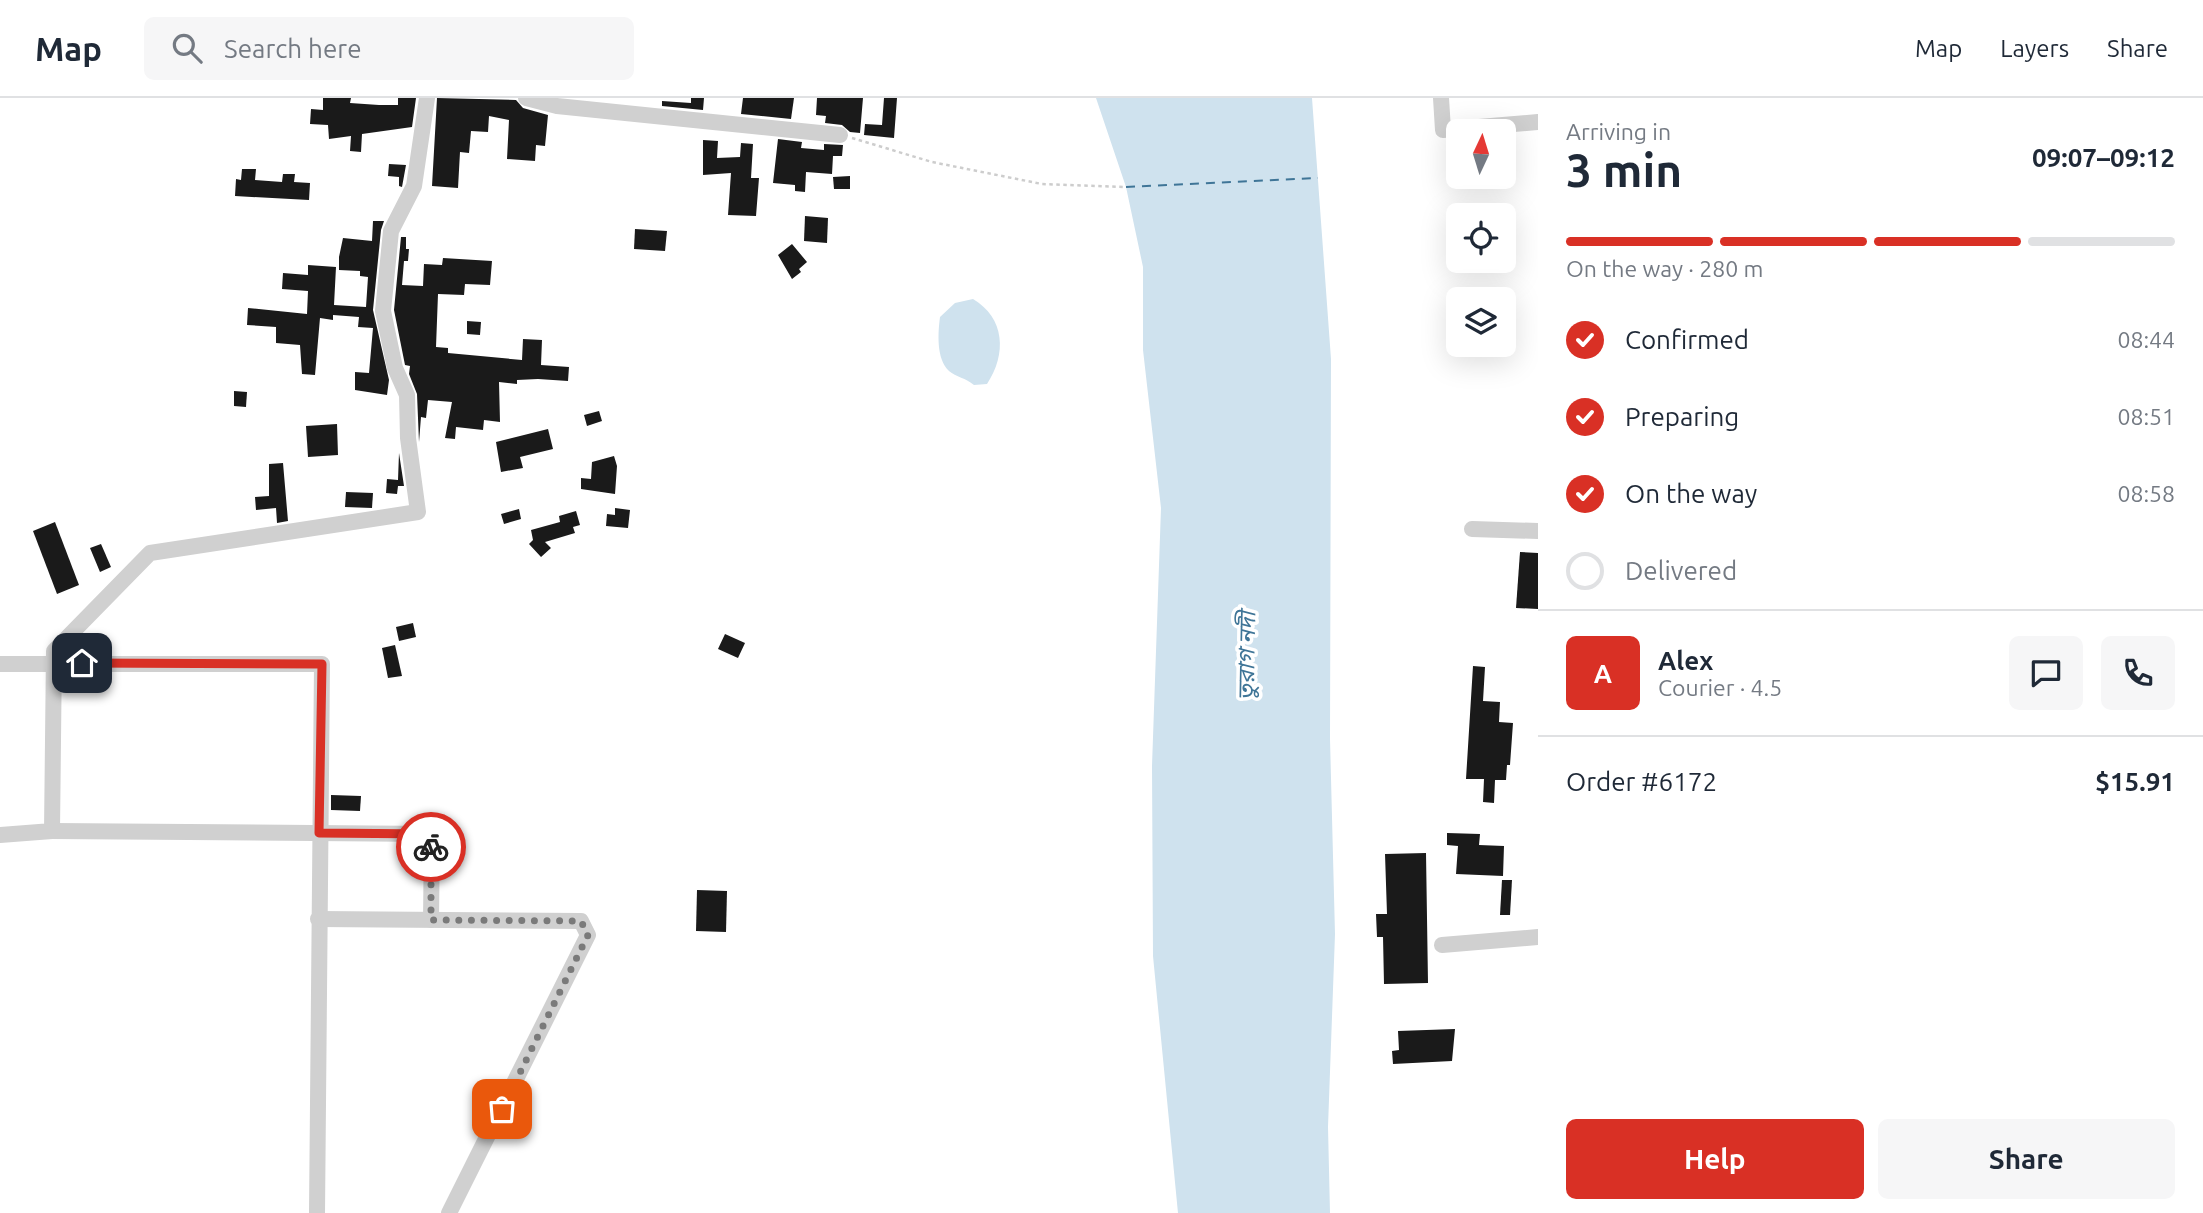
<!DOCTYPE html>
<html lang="en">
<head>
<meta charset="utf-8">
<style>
  :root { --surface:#fff; --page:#f6f6f7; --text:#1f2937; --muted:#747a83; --line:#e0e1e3; --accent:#d93025 }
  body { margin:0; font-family:Ubuntu,"Noto Sans Bengali",sans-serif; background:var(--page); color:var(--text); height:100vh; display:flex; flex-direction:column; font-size:26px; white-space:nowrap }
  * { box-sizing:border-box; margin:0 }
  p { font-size:23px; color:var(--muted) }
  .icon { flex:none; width:38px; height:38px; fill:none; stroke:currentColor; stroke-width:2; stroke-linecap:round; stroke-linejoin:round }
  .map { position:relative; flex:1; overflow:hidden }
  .details { display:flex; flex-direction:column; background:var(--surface); width:665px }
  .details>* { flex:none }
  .needle { width:46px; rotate:4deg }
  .controls { position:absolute; left:1446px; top:21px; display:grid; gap:14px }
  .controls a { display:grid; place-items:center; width:70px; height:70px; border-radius:10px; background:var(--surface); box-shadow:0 7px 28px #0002; font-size:35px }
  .pin { position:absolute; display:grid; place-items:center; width:60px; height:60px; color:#fff; margin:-30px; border-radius:14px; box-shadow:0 4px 10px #0006 }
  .courier { position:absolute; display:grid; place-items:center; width:70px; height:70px; margin:-35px; border:5px solid #d93025; border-radius:50%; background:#fff; color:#222; box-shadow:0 2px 9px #0007 }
  .overview em { font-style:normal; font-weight:700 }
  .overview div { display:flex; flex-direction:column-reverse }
  .overview { display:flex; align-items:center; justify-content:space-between; height:119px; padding:0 28px }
  h1 { font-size:46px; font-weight:700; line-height:52px }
  .bar { display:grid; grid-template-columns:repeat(4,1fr); gap:10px 7px; align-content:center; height:84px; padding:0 28px }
  .bar i { height:9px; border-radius:5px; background:var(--line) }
  .bar .selected { background:var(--accent) }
  .bar p { grid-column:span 4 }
  .line { display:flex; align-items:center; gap:18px; padding:0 28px; border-top:2px solid var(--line) }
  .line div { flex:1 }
  .round { display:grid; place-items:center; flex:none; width:74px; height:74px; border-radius:10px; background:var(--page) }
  ol { padding:0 28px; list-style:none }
  li { display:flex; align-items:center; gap:21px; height:77px }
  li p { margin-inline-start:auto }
  li .icon { padding:7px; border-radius:50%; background:var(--accent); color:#fff; stroke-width:4 }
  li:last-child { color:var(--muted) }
  li i { width:38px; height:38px; border:4px solid var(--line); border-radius:50% }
  .button { display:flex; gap:14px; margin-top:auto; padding:14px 28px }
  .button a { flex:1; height:80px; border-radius:10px; background:var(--accent); color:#fff; font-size:28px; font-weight:700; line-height:80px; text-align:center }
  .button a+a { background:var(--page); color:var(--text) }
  header { display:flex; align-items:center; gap:42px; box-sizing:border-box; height:98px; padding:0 35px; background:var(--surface); border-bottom:2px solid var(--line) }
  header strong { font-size:33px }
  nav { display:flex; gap:38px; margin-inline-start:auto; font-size:24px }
  .search { width:490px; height:63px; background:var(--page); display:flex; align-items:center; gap:18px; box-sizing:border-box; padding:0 24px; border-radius:10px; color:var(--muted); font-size:26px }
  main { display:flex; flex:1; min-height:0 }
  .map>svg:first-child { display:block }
</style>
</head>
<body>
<header>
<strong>Map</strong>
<div class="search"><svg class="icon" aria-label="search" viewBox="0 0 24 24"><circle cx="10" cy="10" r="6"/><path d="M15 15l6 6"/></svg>Search here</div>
<nav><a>Map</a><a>Layers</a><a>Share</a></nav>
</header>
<main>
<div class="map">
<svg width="1538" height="1115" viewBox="0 0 1538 1115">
  <rect width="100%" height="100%" fill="#fff"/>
  <g fill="#cfe2ee">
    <polygon points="1096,0 1312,0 1331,261 1330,641 1335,836 1328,1029 1330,1115 1178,1115 1153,858 1152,668 1161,410 1143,252 1143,169 1126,89"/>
    <path d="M973,201C1005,220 1007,256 987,286L974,287C966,280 956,279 949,273C936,261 938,234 940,219L955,205Z"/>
  </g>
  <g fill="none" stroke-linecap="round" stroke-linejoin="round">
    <polyline stroke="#3f7597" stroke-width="2" stroke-dasharray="9 7" stroke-linecap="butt" points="1126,89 1318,80"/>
  </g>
  <g fill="#1a1a1a">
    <polygon points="323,0 351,0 350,5 379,7 398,7 398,0 416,0 412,29 362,36 361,54 350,53 351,38 329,41 328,27 310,26 311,11 323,12"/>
    <polygon points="437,0 516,2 523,10 548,17 545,48 536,47 535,63 507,61 509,22 489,18 488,34 471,33 469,55 460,54 458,90 432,88"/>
    <polygon points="691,0 704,0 703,12 662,8 662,3 691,5"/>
    <polygon points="743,0 794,0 791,21 741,16"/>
    <polygon points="817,0 863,0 860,35 850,34 842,27 825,25 826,18 816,17"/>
    <polygon points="884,0 897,0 894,40 864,37 865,26 882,27"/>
    <polygon points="778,41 802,44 801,50 824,52 824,46 843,47 842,58 833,58 832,76 806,74 805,94 795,93 795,87 773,85"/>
    <polygon points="703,42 718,43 717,60 740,59 741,45 753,46 751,80 759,80 756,118 728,117 731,75 703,77"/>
    <polygon points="389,66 406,67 402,89 399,88 399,79 388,78"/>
    <polygon points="242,71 256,71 255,82 282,84 283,76 295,76 294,84 310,85 309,102 235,98 236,81 241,82"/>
    <polygon points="850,78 850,91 834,91 833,79"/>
    <polygon points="805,118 828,120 827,145 804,143"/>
    <polygon points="373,123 384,123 381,132 373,212 389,282 387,297 355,292 355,274 369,275 373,230 358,229 359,219 333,217 333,222 320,220 315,277 302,276 300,247 276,245 276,229 247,227 248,210 307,216 308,193 282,191 283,175 308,177 308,167 336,169 334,207 366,209 368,179 360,178 360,173 339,172 339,159 343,140 372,143"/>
    <polygon points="635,131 667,133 665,153 634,151"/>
    <polygon points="401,139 406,139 406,151 409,151 408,163 404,163 402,187 423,188 424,166 442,167 443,160 492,163 490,187 465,186 464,197 438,196 436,249 448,250 448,255 522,262 523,241 542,242 541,267 569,269 568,283 538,281 517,282 517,286 499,284 500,324 484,322 483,332 456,329 455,341 445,340 452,304 428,302 426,320 421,319 419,344 417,296 409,276 410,268 405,267 394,212"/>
    <polygon points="792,146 807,164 799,171 801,174 792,181 778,157"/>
    <polygon points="467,223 481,224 480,237 467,236"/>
    <polygon points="234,293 247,294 246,309 234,308"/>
    <polygon points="599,313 602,323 587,328 584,317"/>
    <polygon points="337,326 338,357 308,359 306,328"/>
    <polygon points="548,331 553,351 520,359 523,370 501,374 496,344"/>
    <polygon points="399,355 404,388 398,388 397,396 386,395 387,381 398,382"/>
    <polygon points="614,358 617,368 615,396 581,391 581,380 591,381 592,364"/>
    <polygon points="283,365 288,423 277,425 276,410 256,412 255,399 269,398 269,366"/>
    <polygon points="346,394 373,395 372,410 345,409"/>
    <polygon points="615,410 630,412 628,430 606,428 607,416 615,417"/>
    <polygon points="519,411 521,421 504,426 501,416"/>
    <polygon points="576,413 580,427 573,429 575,435 545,444 551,450 541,459 529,446 533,442 531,432 560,424 559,418"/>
    <polygon points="55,424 79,487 57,496 33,433"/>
    <polygon points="101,446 111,469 100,474 90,450"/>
    <polygon points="1520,454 1538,455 1538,511 1516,510"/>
    <polygon points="413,525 416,539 399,543 396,529"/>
    <polygon points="725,536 745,545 738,560 718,551"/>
    <polygon points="395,547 402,578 388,580 382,550"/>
    <polygon points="1473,568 1485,569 1483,603 1500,604 1499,624 1513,625 1510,667 1507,667 1506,682 1495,682 1494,705 1483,704 1484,681 1466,681"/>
    <polygon points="331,697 361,698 360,713 331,712"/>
    <polygon points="1447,735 1480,736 1479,747 1504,748 1503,778 1456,776 1458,748 1447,747"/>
    <polygon points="1426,755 1428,885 1384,886 1383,839 1377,839 1376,816 1387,816 1385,756"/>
    <polygon points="1502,782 1512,782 1510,817 1500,817"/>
    <polygon points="697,792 727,793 726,834 696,833"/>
    <polygon points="1455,931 1452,963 1393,966 1392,953 1399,952 1398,933"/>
  </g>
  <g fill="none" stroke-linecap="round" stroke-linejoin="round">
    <polyline stroke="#cdcdcd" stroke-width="2.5" stroke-dasharray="3.5 3.5" stroke-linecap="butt" points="852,40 932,64 1042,86 1126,89"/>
    <g stroke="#d0d0d0" stroke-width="16">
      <polyline points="526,0 557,8 840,37"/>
      <polyline points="1441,0 1443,32 1538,24"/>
      <polyline points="1472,431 1538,433"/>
      <polyline points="0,566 322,566 317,1115"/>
      <polyline points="52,733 432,736 431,822"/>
      <polyline points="0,737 52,733 54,553 150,455 418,414 408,340 407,297 395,270 383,213 391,133 414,88 427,0"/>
      <polyline points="318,821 581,823 588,837 449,1115"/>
      <polyline points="1442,847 1538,839"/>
    </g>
  </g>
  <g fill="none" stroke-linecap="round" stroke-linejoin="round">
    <polyline stroke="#7a7a7a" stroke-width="7" stroke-dasharray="0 12.6" points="431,749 431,822 581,823 588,837 502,1011"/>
    <polyline stroke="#d93025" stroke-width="9" points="82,565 322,566 319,735 432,736 431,749"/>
  </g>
  <g text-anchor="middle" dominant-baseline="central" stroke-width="7" stroke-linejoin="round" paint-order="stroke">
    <g font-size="23" font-style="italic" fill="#3f7597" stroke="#fff">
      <text transform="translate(1246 558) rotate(-89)">তুরাগ নদী</text>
    </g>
  </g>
</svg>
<div class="controls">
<a><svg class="needle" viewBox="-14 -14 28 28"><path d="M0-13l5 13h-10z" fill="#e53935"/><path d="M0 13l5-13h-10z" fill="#747a83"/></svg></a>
<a><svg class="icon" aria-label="locate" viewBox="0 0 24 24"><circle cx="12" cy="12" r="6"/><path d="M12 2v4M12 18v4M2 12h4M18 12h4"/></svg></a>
<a><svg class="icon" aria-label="layers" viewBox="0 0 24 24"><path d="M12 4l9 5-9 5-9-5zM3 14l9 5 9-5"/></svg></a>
</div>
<div class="pin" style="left:502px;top:1011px;background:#ea580c"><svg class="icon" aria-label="bag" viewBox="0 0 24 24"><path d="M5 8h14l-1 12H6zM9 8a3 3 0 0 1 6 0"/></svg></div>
<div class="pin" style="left:82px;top:565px;background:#1f2937"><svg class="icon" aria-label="home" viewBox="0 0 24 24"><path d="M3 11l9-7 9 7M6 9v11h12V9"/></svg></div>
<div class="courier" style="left:431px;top:749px"><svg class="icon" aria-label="bike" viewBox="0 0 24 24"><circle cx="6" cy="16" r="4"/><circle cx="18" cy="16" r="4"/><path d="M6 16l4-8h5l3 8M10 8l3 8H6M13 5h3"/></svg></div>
</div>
<section class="details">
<div class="overview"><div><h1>3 min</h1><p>Arriving in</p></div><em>09:07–09:12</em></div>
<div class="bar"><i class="selected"></i><i class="selected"></i><i class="selected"></i><i></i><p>On the way · 280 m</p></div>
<ol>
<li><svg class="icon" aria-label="check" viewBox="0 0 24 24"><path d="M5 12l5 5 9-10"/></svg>Confirmed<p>08:44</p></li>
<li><svg class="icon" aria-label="check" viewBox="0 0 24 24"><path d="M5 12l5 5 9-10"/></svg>Preparing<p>08:51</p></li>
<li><svg class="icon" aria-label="check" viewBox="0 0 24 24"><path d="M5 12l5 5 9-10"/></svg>On the way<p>08:58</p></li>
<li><i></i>Delivered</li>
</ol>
<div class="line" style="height:126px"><b class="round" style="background:var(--accent);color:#fff">A</b><div><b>Alex</b><p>Courier · 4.5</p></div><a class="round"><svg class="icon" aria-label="chat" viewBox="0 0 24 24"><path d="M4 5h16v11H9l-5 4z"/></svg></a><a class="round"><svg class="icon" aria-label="phone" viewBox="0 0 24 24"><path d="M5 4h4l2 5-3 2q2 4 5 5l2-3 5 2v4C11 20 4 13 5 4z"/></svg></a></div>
<div class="line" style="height:91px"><div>Order #6172</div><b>$15.91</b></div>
<div class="button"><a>Help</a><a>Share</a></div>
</section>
</main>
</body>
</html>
